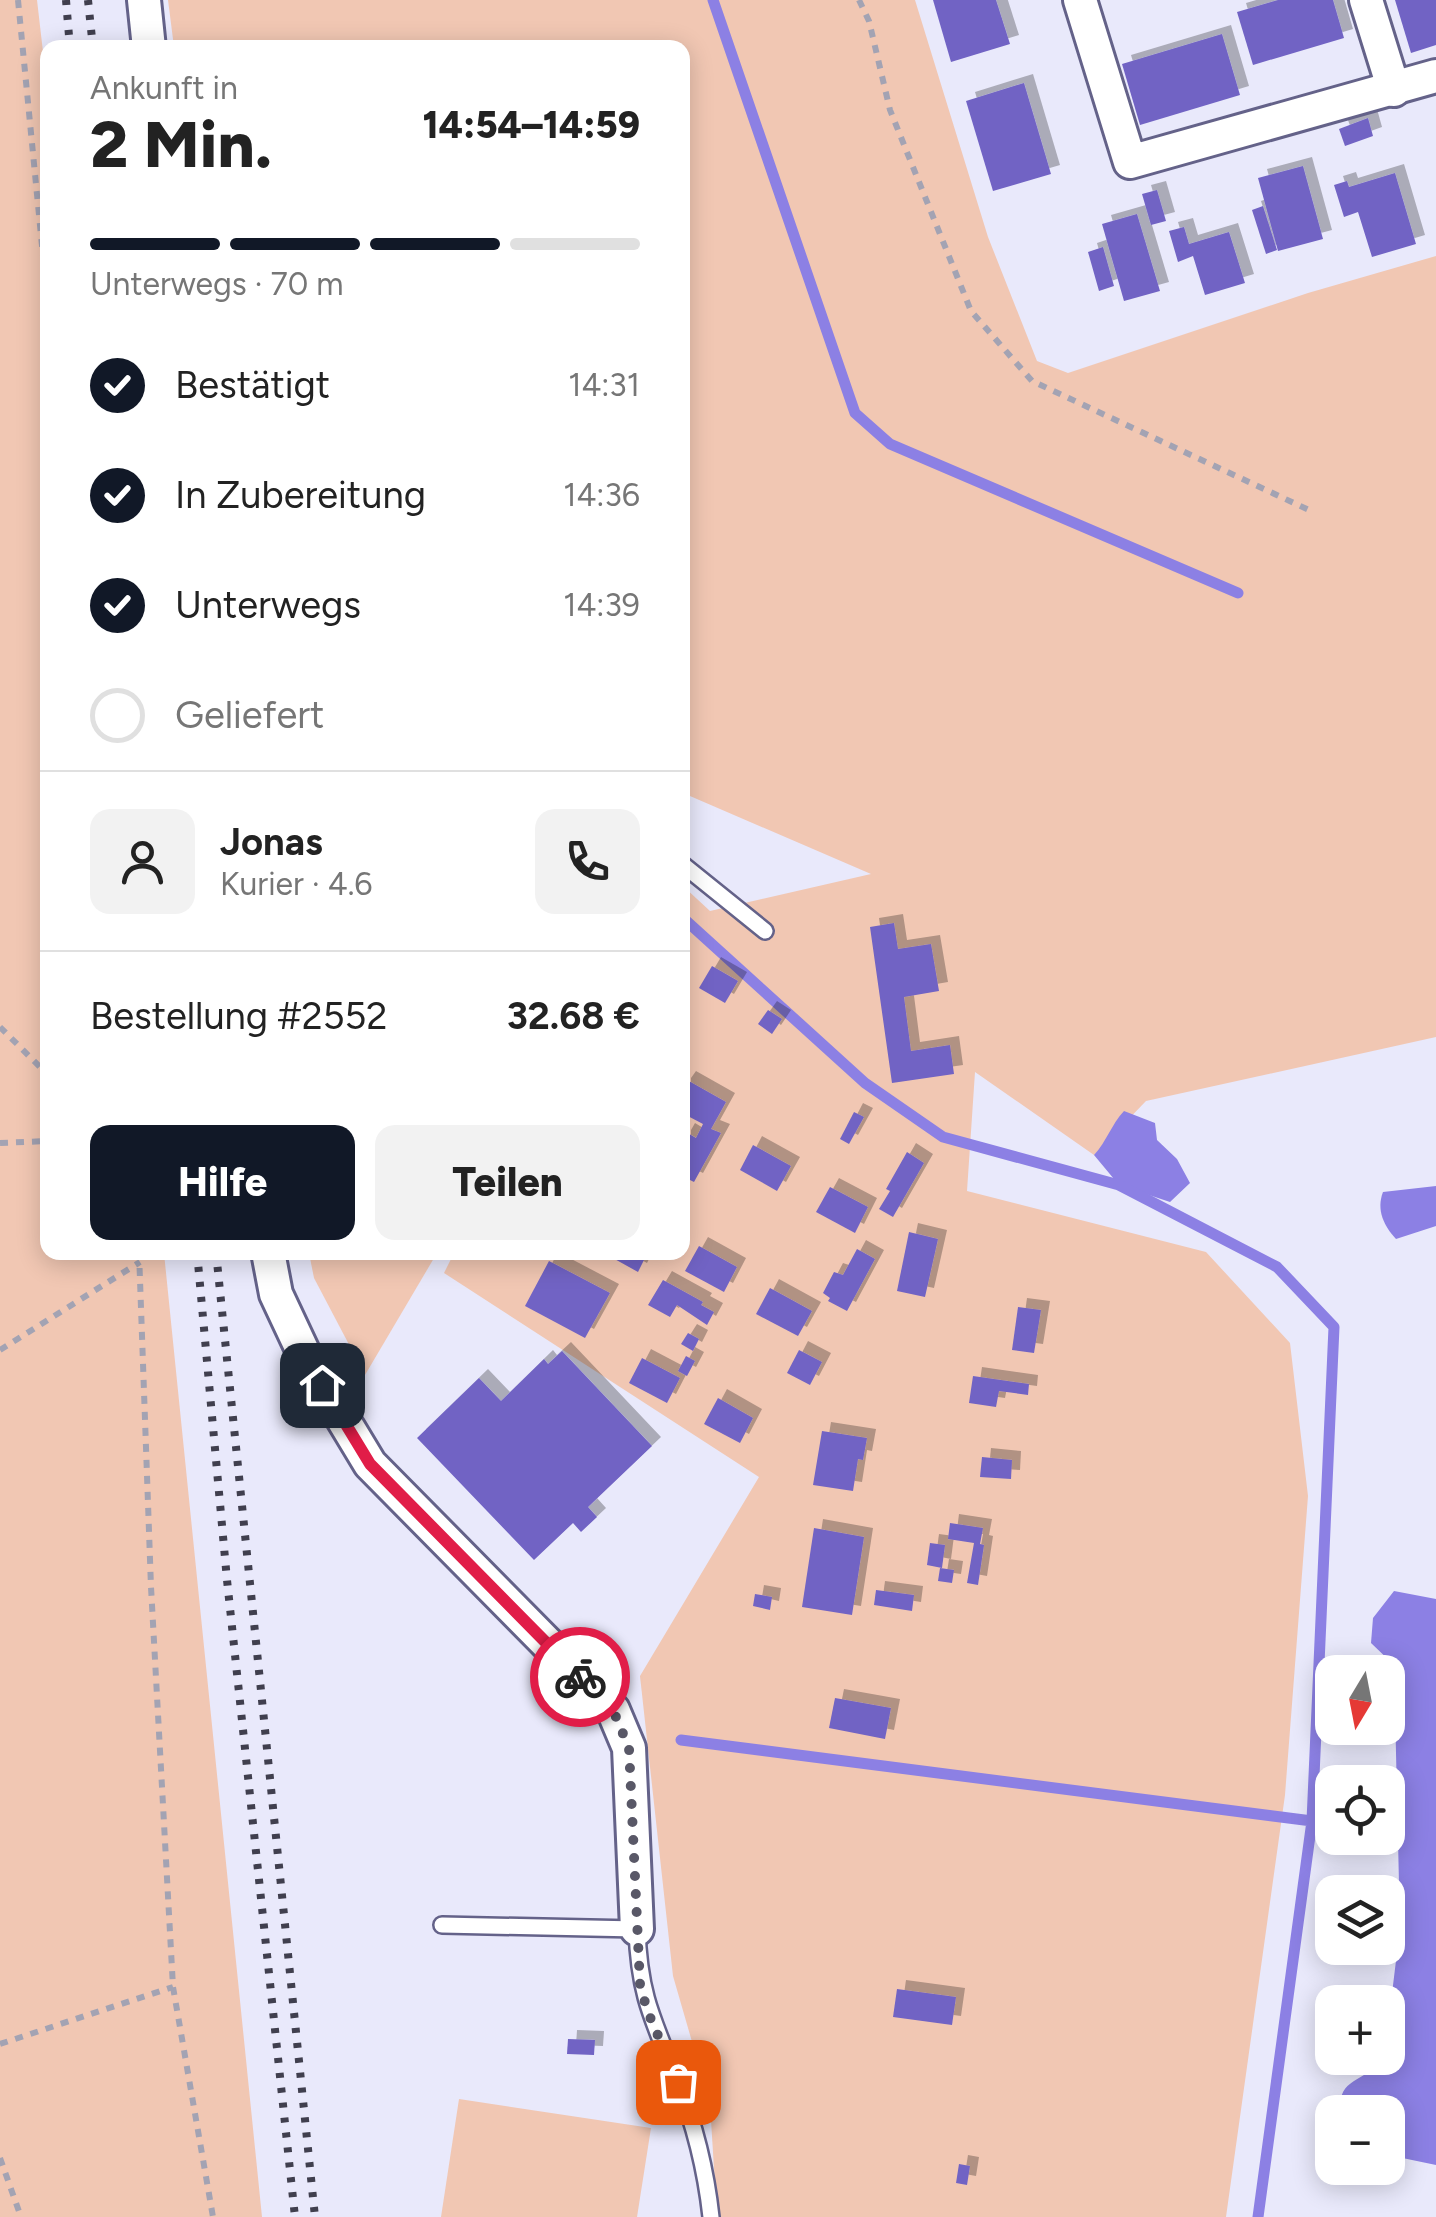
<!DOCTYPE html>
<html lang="de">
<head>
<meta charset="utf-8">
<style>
  :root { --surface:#fff; --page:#f2f2f2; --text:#222; --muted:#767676; --line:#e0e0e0; --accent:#111827 }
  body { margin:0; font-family:Figtree,sans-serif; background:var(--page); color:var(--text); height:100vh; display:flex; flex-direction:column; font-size:38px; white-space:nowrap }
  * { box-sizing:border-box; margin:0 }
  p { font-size:32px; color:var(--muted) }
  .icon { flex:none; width:55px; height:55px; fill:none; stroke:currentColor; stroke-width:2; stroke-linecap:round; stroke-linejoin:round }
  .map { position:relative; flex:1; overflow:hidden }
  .details { position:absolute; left:40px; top:40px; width:650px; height:1220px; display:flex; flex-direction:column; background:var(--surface); border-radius:20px; box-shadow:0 5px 25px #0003 }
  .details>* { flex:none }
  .needle { width:65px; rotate:190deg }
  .fabs { position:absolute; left:1315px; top:1655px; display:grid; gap:20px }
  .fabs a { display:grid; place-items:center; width:90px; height:90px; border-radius:20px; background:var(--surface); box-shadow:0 5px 25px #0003; font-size:50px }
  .pin { position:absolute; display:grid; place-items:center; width:85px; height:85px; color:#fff; margin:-42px; border-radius:20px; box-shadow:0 5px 15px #0006 }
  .courier { position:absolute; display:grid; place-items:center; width:100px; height:100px; margin:-50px; border:8px solid #e11d48; border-radius:50%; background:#fff; color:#222; box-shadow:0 2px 12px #0007 }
  .overview em { font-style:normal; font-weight:800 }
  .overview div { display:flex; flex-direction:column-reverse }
  .overview { display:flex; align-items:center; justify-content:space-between; height:170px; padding:0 50px }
  h1 { font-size:65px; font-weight:800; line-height:75px }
  .bar { display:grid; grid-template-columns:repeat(4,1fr); gap:15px 10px; align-content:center; height:120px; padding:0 50px }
  .bar i { height:12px; border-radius:8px; background:var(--line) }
  .bar .active { background:var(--accent) }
  .bar p { grid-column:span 4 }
  .line { display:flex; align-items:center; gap:25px; padding:0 50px; border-top:2px solid var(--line) }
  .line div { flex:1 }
  .round { display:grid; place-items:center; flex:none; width:105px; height:105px; border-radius:20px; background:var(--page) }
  ol { padding:0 50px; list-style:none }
  li { display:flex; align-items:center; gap:30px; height:110px }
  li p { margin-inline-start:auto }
  li .icon { padding:10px; border-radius:50%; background:var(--accent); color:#fff; stroke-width:4 }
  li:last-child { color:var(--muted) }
  li i { width:55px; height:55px; border:5px solid var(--line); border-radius:50% }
  .button { display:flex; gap:20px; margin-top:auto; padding:20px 50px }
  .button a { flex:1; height:115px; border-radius:20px; background:var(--accent); color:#fff; font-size:40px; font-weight:800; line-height:115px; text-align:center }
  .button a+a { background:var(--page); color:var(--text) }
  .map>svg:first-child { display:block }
</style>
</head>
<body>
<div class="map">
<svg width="1436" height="2217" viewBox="0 0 1436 2217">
  <defs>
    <filter id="shadow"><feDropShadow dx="9" dy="-9" stdDeviation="0" flood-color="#0004"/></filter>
  </defs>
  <rect width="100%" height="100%" fill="#e9e9fb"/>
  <g fill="#f1c7b3">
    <polygon points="0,0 37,0 48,95 48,1252 164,1253 262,2217 0,2217"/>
    <polygon points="168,0 915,0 988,237 1037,361 1068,373 1308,293 1436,256 1436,1037 1146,1101 1094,1155 975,1072 967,1191 1206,1252 1290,1343 1308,1496 1285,1795 1226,2217 717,2217 710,2104 673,1976 640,1676 759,1477 444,1273 454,1253 682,1252 683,886 710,911 871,874 683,793 682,48 174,47"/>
    <polygon points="309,1253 437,1253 365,1375 314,1278"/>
    <polygon points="459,2099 651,2128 637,2217 441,2217"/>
  </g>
  <g fill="#8c80e4">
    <path d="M1124,1111L1155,1123L1157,1140L1177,1159L1190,1183L1170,1202L1119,1185L1094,1155C1107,1141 1111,1125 1124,1111Z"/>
    <path d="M1436,1186V1226L1396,1239C1384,1226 1376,1210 1383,1192Z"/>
    <path d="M1394,1591L1436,1599V2165L1388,2155V2112H1341C1335,2076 1371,2082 1379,2058H1388V2026L1400,1928L1394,1665L1371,1643L1373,1618Z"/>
  </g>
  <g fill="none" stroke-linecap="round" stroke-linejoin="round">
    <g stroke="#8c80e4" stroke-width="11">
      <polyline points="713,0 855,413 890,444 1238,593"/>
      <polyline points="682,917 865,1083 943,1137 1119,1185 1277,1267 1334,1327 1312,1821"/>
      <polyline points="681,1740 1312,1821 1258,2217"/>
    </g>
  </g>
  <g fill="#7163c4" filter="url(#shadow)">
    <polygon points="933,0 996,0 1010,44 951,62"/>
    <polygon points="1278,0 1333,0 1344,38 1253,65 1237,12"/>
    <polygon points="1395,0 1436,0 1436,45 1411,53"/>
    <polygon points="1222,34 1240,95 1140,125 1122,64"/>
    <polygon points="1024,83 1051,174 993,191 966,101"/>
    <polygon points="1368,118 1373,136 1345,146 1339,129"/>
    <polygon points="1303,166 1323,239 1278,251 1258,178"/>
    <polygon points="1395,173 1416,244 1372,257 1358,212 1344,217 1334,185 1347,181 1349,187"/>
    <polygon points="1157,190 1166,221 1151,225 1142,194"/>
    <polygon points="1263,206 1277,250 1266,254 1252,210"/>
    <polygon points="1137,214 1160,291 1124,301 1102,224"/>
    <polygon points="1184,227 1189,244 1229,232 1245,283 1205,295 1193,256 1178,262 1169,231"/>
    <polygon points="1103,247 1114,286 1099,291 1088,252"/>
    <polygon points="894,923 898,949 931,944 939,991 904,997 911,1051 950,1045 954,1074 892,1083 870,927"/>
    <polygon points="712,966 738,981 725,1003 699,988"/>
    <polygon points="768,1010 782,1019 772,1034 758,1024"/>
    <polygon points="687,1080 726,1102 711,1129 721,1133 694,1182 682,1176 682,1148 688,1151 689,1148 682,1144 682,1139 686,1132 696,1138 703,1124 682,1113 682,1087"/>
    <polygon points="854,1112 864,1117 849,1144 840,1139"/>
    <polygon points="753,1145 791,1166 777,1191 740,1170"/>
    <polygon points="907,1152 924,1163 893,1217 879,1209 890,1191 886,1189"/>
    <polygon points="830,1187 868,1207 855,1233 816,1212"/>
    <polygon points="909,1232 938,1239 925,1297 897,1291"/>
    <polygon points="699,1246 737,1267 724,1292 685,1271"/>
    <polygon points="857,1249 875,1259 847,1311 828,1301 830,1298 823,1293 834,1272 843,1275"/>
    <polygon points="602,1252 648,1252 638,1272"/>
    <polygon points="549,1261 610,1293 585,1338 525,1306"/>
    <polygon points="663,1280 703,1302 701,1305 714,1312 707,1325 677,1305 670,1317 648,1305"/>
    <polygon points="770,1288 812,1311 798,1336 756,1314"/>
    <polygon points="1018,1307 1041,1310 1034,1353 1012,1350"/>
    <polygon points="688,1333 699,1339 693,1351 681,1344"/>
    <polygon points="799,1350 822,1362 810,1385 787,1373"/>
    <polygon points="562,1351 652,1446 588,1507 597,1517 581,1532 573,1523 534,1560 417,1438 479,1378 501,1401 544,1359 548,1364"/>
    <polygon points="686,1356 695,1361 687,1376 678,1371"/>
    <polygon points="642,1358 680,1378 667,1403 629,1383"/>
    <polygon points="973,1376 1029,1384 1028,1395 999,1391 996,1407 969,1403"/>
    <polygon points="718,1398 753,1418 740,1443 704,1424"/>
    <polygon points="822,1431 867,1438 863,1460 858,1459 853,1491 813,1485"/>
    <polygon points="982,1457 1012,1460 1011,1479 980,1477"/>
    <polygon points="950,1523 983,1528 980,1544 984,1545 978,1585 967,1583 974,1543 948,1539"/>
    <polygon points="814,1528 864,1537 852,1615 802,1607"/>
    <polygon points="930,1543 945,1545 942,1568 927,1565"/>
    <polygon points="940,1568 954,1570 952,1583 938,1581"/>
    <polygon points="876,1590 914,1595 912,1611 874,1605"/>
    <polygon points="755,1594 772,1597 770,1610 753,1606"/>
    <polygon points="835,1698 891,1708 885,1739 829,1728"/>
    <polygon points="897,1989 956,1997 952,2025 893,2017"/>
    <polygon points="568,2039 595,2040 594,2055 567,2054"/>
    <polygon points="959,2164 970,2166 967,2185 956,2183"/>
  </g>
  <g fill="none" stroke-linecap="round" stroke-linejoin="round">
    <defs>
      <g id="lane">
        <polyline points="682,864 765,931"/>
        <path d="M442,1925L637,1929C639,1995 653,2020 677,2080C694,2123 706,2171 711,2217"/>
      </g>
      <g id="street">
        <polyline points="144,0 149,48"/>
        <polyline points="1080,0 1130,162 1436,76"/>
        <polyline points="1366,0 1394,90"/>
        <polyline points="268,1252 276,1294 306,1358 370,1464 613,1710 629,1748 637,1929"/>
      </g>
    </defs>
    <use href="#lane" stroke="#646289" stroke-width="20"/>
    <use href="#street" stroke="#646289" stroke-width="38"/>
    <g stroke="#a3a3b3" stroke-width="6" stroke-dasharray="8 8" stroke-linecap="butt">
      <polyline points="18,0 48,307"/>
      <polyline points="859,0 869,21 890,110 971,311 1032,381 1309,510"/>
      <polyline points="0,1027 48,1075"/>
      <polyline points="0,1143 48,1141"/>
      <polyline points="139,1252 151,1587 173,1987 213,2217"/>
      <polyline points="0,1350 140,1262"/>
      <polyline points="0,2044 173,1987"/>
      <polyline points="0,2158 21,2217"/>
    </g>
    <use href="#lane" stroke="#fff" stroke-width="15"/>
    <use href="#street" stroke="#fff" stroke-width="32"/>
    <g stroke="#403f4e" stroke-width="8" stroke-dasharray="5 10" stroke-linecap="butt">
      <polyline points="66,0 70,48"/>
      <polyline points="88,0 93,48"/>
      <polyline points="197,1252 227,1580 295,2217"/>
      <polyline points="216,1252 315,2217"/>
    </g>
  </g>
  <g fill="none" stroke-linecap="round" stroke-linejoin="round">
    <polyline stroke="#595867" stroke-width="10" stroke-dasharray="0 18" points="580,1677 613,1710 629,1748 640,1984 647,2010 678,2082"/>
    <polyline stroke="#e11d48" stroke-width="12" points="322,1385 370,1464 580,1677"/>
  </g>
</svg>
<div class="fabs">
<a><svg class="needle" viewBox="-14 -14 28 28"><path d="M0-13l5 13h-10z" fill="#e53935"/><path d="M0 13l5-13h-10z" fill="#767676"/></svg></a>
<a><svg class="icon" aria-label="locate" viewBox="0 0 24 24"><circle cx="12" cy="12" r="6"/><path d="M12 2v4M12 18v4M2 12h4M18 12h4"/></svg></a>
<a><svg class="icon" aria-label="layers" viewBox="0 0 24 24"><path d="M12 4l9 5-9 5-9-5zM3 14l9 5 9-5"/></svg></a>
<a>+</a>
<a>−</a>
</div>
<div class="pin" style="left:678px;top:2082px;background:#ea580c"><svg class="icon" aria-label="bag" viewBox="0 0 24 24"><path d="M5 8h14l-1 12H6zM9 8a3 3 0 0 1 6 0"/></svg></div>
<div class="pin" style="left:322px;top:1385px;background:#1f2937"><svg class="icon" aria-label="home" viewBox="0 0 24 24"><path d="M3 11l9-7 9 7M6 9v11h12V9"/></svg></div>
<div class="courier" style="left:580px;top:1677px"><svg class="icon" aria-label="bike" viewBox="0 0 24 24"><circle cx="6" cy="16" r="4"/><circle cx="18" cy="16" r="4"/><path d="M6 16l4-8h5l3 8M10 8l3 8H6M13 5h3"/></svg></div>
<section class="details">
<div class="overview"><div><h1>2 Min.</h1><p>Ankunft in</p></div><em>14:54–14:59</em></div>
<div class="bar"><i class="active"></i><i class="active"></i><i class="active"></i><i></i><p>Unterwegs · 70 m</p></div>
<ol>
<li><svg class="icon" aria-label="check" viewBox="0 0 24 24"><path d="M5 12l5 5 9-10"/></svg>Bestätigt<p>14:31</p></li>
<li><svg class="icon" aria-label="check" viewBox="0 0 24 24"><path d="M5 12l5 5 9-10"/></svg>In Zubereitung<p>14:36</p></li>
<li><svg class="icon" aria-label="check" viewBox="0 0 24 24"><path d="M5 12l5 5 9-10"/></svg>Unterwegs<p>14:39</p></li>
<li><i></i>Geliefert</li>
</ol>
<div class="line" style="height:180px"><a class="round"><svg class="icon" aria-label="person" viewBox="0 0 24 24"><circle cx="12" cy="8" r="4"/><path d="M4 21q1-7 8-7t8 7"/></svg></a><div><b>Jonas</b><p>Kurier · 4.6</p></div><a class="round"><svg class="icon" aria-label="phone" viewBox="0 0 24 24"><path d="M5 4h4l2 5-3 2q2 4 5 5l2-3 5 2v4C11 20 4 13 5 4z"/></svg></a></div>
<div class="line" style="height:130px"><div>Bestellung #2552</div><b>32.68 €</b></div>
<div class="button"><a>Hilfe</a><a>Teilen</a></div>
</section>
</div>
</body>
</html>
